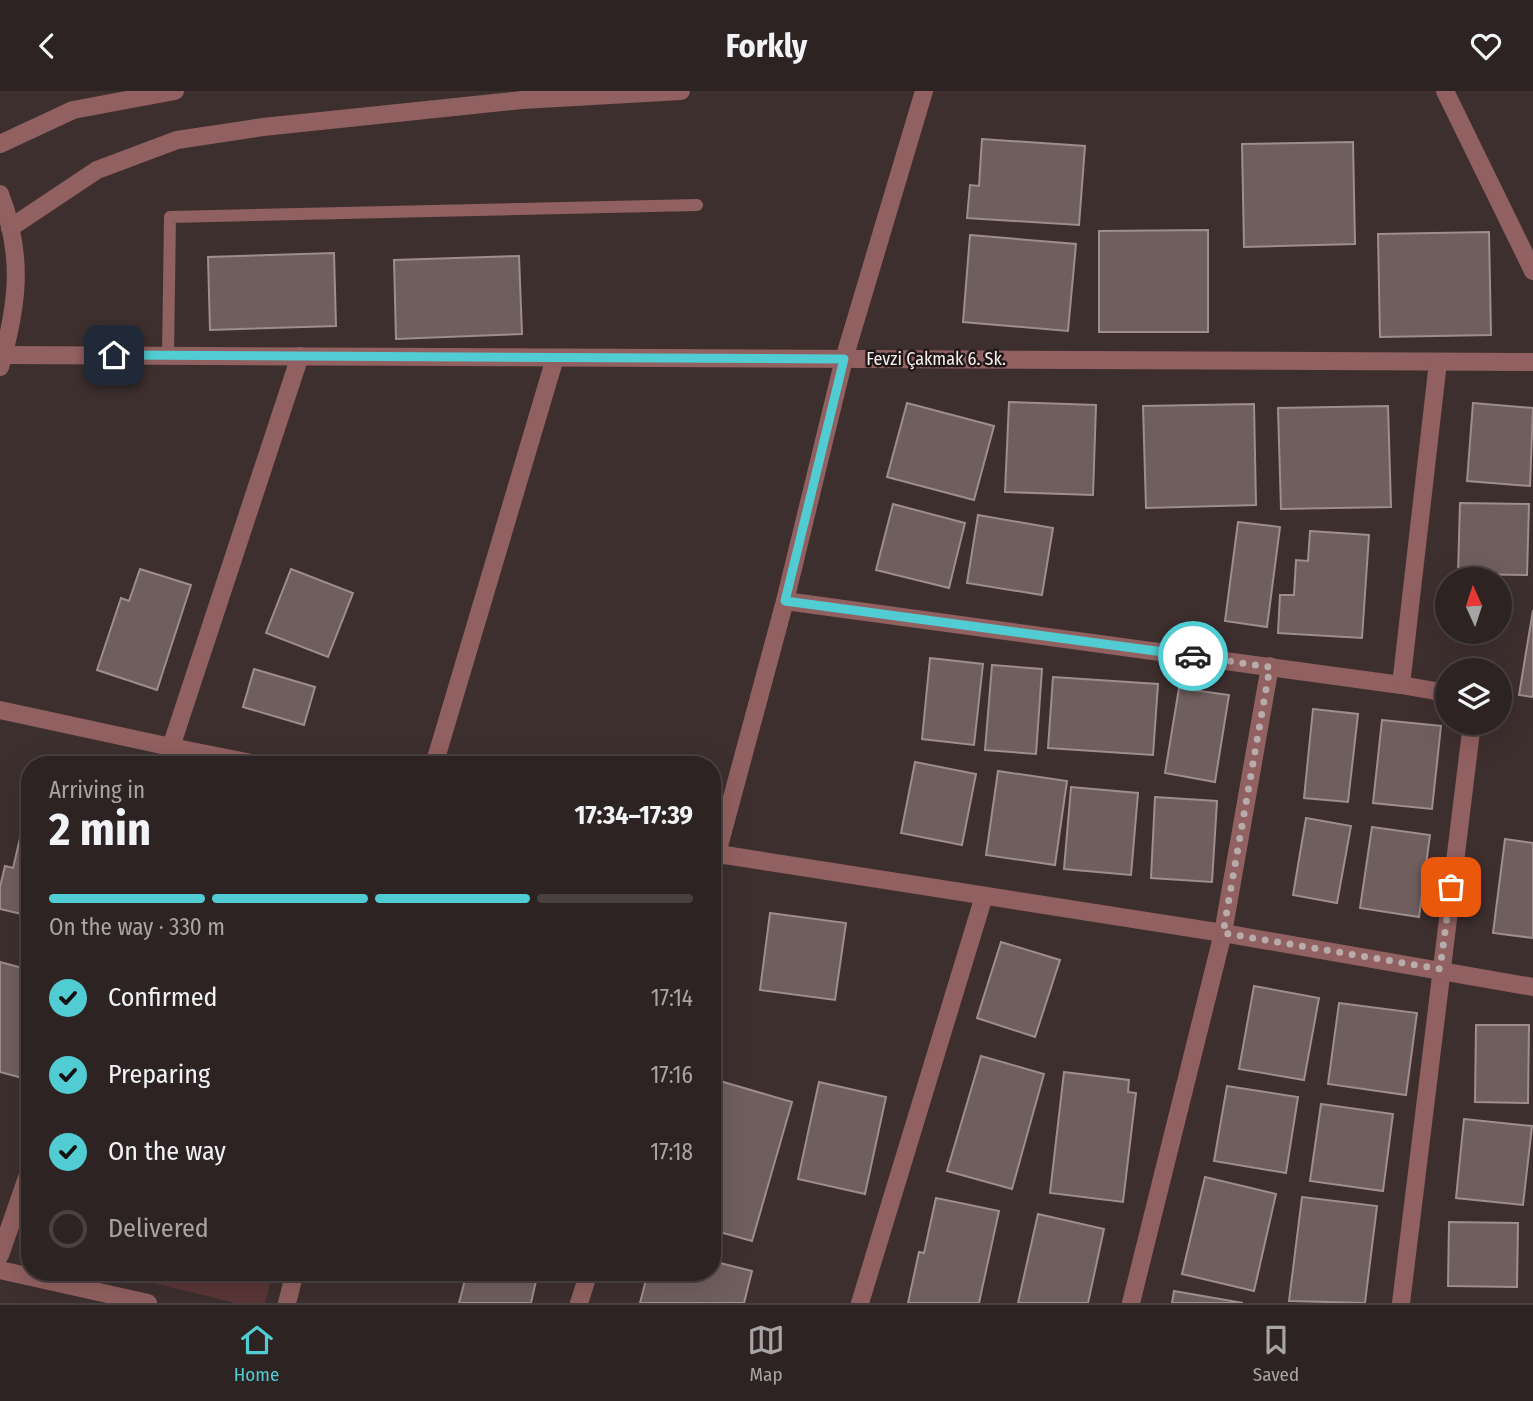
<!DOCTYPE html>
<html lang="en">
<head>
<meta charset="utf-8">
<style>
  :root { --surface:#2e2323; --page:#3a2f30; --text:#f1f3f6; --muted:#a7a4a6; --line:#494041; --accent:#51ccd2 }
  body { margin:0; font-family:"Fira Sans Condensed",sans-serif; background:var(--page); color:var(--text); height:100vh; display:flex; flex-direction:column; font-size:26px; white-space:nowrap }
  * { box-sizing:border-box; margin:0 }
  p { font-size:23px; color:var(--muted) }
  .icon { flex:none; width:38px; height:38px; fill:none; stroke:currentColor; stroke-width:2; stroke-linecap:round; stroke-linejoin:round }
  .map { position:relative; flex:1; overflow:hidden }
  .panel { position:absolute; left:21px; top:665px; width:700px; height:525px; display:flex; flex-direction:column; background:var(--surface); border-radius:28px; box-shadow:0 7px 28px #0002,0 0 0 2px var(--line) }
  .panel>* { flex:none }
  .needle { width:46px; rotate:357deg }
  .tools { position:absolute; left:1435px; top:476px; display:grid; gap:14px }
  .tools a { display:grid; place-items:center; width:77px; height:77px; border-radius:50%; background:var(--surface); box-shadow:0 7px 28px #0002,0 0 0 2px var(--line); font-size:35px }
  .pin { position:absolute; display:grid; place-items:center; width:60px; height:60px; color:#fff; margin:-30px; border-radius:14px; box-shadow:0 4px 10px #0006 }
  .courier { position:absolute; display:grid; place-items:center; width:70px; height:70px; margin:-35px; border:5px solid #51ccd2; border-radius:50%; background:#fff; color:#222; box-shadow:0 2px 9px #0007 }
  .overview em { font-style:normal; font-weight:700 }
  .overview div { display:flex; flex-direction:column-reverse }
  .overview { display:flex; align-items:center; justify-content:space-between; height:119px; padding:0 28px }
  h1 { font-size:46px; font-weight:700; line-height:52px }
  .bar { display:grid; grid-template-columns:repeat(4,1fr); gap:10px 7px; align-content:center; height:84px; padding:0 28px }
  .bar i { height:9px; border-radius:5px; background:var(--line) }
  .bar .selected { background:var(--accent) }
  .bar p { grid-column:span 4 }
  ol { padding:0 28px; list-style:none }
  li { display:flex; align-items:center; gap:21px; height:77px }
  li p { margin-inline-start:auto }
  li .icon { padding:7px; border-radius:50%; background:var(--accent); color:#111; stroke-width:4 }
  li:last-child { color:var(--muted) }
  li i { width:38px; height:38px; border:4px solid var(--line); border-radius:50% }
  header { display:flex; justify-content:space-between; align-items:center; height:91px; padding:0 28px; background:var(--surface); font-size:32px; font-weight:700 }
  .dock { display:flex; justify-content:space-around; align-items:center; height:98px; border-top:2px solid var(--line); background:var(--surface); font-size:19px; color:var(--muted) }
  .dock a { display:grid; justify-items:center; gap:4px }
  .dock .selected { color:var(--accent) }
  .map>svg:first-child { display:block }
</style>
</head>
<body>
<header><svg class="icon" aria-label="back" viewBox="0 0 24 24"><path d="M15 5l-7 7 7 7"/></svg>Forkly<svg class="icon" aria-label="heart" viewBox="0 0 24 24"><path d="M12 20l-8-8c-3-5 5-10 8-4 3-6 11-1 8 4z"/></svg></header>
<div class="map">
<svg width="1533" height="1212" viewBox="0 0 1533 1212">
  <rect width="100%" height="100%" fill="#3e2f2f"/>
  <polygon fill="#5a3637" points="110,1181 273,1181 265,1212 235,1212"/>
  <g fill="#6f5e5e" stroke="#9f8d8c" stroke-width="2">
    <polygon points="982,48 1085,55 1079,134 967,127 970,94 979,95"/>
    <polygon points="1353,51 1355,153 1244,156 1242,53"/>
    <polygon points="1208,139 1208,241 1099,241 1099,140"/>
    <polygon points="1489,141 1491,244 1380,246 1378,143"/>
    <polygon points="970,144 1076,153 1068,240 963,231"/>
    <polygon points="334,162 336,235 210,239 208,166"/>
    <polygon points="519,165 522,243 396,248 394,169"/>
    <polygon points="1009,311 1096,314 1093,404 1005,401"/>
    <polygon points="907,312 994,335 974,409 887,386"/>
    <polygon points="1473,312 1533,317 1530,395 1467,390"/>
    <polygon points="1254,313 1256,414 1146,417 1143,315"/>
    <polygon points="1388,315 1391,416 1281,418 1278,317"/>
    <polygon points="1460,412 1529,413 1527,484 1458,483"/>
    <polygon points="893,413 965,432 949,497 876,479"/>
    <polygon points="978,424 1053,437 1042,504 967,492"/>
    <polygon points="1238,431 1280,436 1267,536 1225,530"/>
    <polygon points="1310,440 1369,444 1362,547 1278,542 1280,504 1294,504 1296,469 1308,470"/>
    <polygon points="140,478 191,494 157,599 97,579 121,507 129,510"/>
    <polygon points="291,478 353,502 328,566 266,542"/>
    <polygon points="1533,519 1533,606 1519,604"/>
    <polygon points="930,567 983,573 974,654 922,648"/>
    <polygon points="992,574 1042,578 1036,663 985,659"/>
    <polygon points="254,578 315,596 304,634 243,616"/>
    <polygon points="1053,586 1158,593 1153,664 1048,657"/>
    <polygon points="1179,597 1229,604 1215,691 1165,682"/>
    <polygon points="1313,618 1358,623 1348,711 1304,707"/>
    <polygon points="1382,629 1441,635 1432,718 1373,712"/>
    <polygon points="915,671 976,683 962,754 901,742"/>
    <polygon points="998,680 1067,690 1055,774 986,764"/>
    <polygon points="1071,696 1138,702 1131,784 1064,778"/>
    <polygon points="30,705 30,825 0,818 0,796 5,775 13,777"/>
    <polygon points="1155,706 1217,710 1212,791 1151,787"/>
    <polygon points="1306,727 1351,735 1337,812 1293,804"/>
    <polygon points="1372,736 1430,744 1419,826 1360,817"/>
    <polygon points="1505,748 1533,752 1533,847 1493,842"/>
    <polygon points="770,822 846,832 835,909 760,899"/>
    <polygon points="1001,851 1060,869 1035,946 977,927"/>
    <polygon points="0,871 30,879 30,974 26,988 0,981"/>
    <polygon points="1254,895 1319,907 1304,989 1239,978"/>
    <polygon points="1339,912 1417,922 1406,1004 1328,993"/>
    <polygon points="1476,934 1529,934 1528,1012 1475,1011"/>
    <polygon points="981,965 1044,983 1012,1098 947,1080"/>
    <polygon points="1064,981 1129,989 1128,1001 1136,1002 1123,1111 1050,1102"/>
    <polygon points="720,990 792,1011 752,1150 712,1139 712,1015"/>
    <polygon points="819,991 886,1006 865,1103 798,1088"/>
    <polygon points="1227,995 1298,1006 1286,1082 1214,1070"/>
    <polygon points="1321,1013 1393,1023 1383,1100 1310,1090"/>
    <polygon points="1464,1028 1532,1035 1523,1114 1456,1107"/>
    <polygon points="1205,1086 1276,1103 1254,1200 1182,1183"/>
    <polygon points="1302,1106 1377,1115 1365,1212 1289,1210"/>
    <polygon points="936,1107 999,1120 979,1212 908,1212 919,1161 924,1162"/>
    <polygon points="1038,1123 1104,1138 1088,1212 1018,1212"/>
    <polygon points="1449,1131 1518,1132 1517,1196 1448,1195"/>
    <polygon points="712,1170 752,1180 744,1212 640,1212 648,1181 712,1181"/>
    <polygon points="467,1181 538,1181 531,1212 459,1212"/>
    <polygon points="1174,1200 1243,1212 1172,1212"/>
  </g>
  <g fill="none" stroke-linecap="round" stroke-linejoin="round">
    <polyline stroke="#916060" stroke-width="12" points="168,265 170,126 697,114"/>
    <g stroke="#916060" stroke-width="18">
      <polyline points="1445,0 1533,180"/>
      <path d="M0,103C24,165 18,214 0,276"/>
      <polyline points="4,264 1533,271"/>
      <polyline points="785,510 1401,594 1447,602"/>
      <polyline points="1401,594 1438,271"/>
      <polyline points="165,674 300,265"/>
      <polyline points="434,674 555,267"/>
      <polyline points="0,1164 30,1078"/>
      <polyline points="0,1179 148,1212"/>
      <polyline points="287,1212 295,1181"/>
      <polyline points="860,1212 984,805"/>
      <polyline points="1131,1212 1223,842 1270,575"/>
      <polyline points="1401,1212 1472,632"/>
    </g>
    <g stroke="#916060" stroke-width="18">
      <polyline points="0,53 73,19 175,0"/>
      <polyline points="10,137 97,79 177,49 263,36 522,9 681,0"/>
      <polyline points="0,619 171,656 262,674"/>
      <polyline points="712,762 1223,842 1533,896"/>
      <polyline points="712,781 785,510 844,268 924,0"/>
      <polyline points="579,1212 589,1181"/>
    </g>
  </g>
  <g fill="none" stroke-linecap="round" stroke-linejoin="round">
    <polyline stroke="#b8abab" stroke-width="7" stroke-dasharray="0 12.6" points="1193,565 1270,576 1223,842 1440,878 1451,796"/>
    <polyline stroke="#51ccd2" stroke-width="9" points="114,264 844,268 785,510 1193,565"/>
  </g>
  <g text-anchor="middle" dominant-baseline="central" stroke-width="5" stroke-linejoin="round" paint-order="stroke">
    <g font-size="18" fill="#f9eeee" stroke="#201919">
      <text x="936" y="268">Fevzi Çakmak 6. Sk.</text>
    </g>
  </g>
</svg>
<div class="tools">
<a><svg class="needle" viewBox="-14 -14 28 28"><path d="M0-13l5 13h-10z" fill="#e53935"/><path d="M0 13l5-13h-10z" fill="#a7a4a6"/></svg></a>
<a><svg class="icon" aria-label="layers" viewBox="0 0 24 24"><path d="M12 4l9 5-9 5-9-5zM3 14l9 5 9-5"/></svg></a>
</div>
<div class="pin" style="left:1451px;top:796px;background:#ea580c"><svg class="icon" aria-label="bag" viewBox="0 0 24 24"><path d="M5 8h14l-1 12H6zM9 8a3 3 0 0 1 6 0"/></svg></div>
<div class="pin" style="left:114px;top:264px;background:#1f2937"><svg class="icon" aria-label="home" viewBox="0 0 24 24"><path d="M3 11l9-7 9 7M6 9v11h12V9"/></svg></div>
<div class="courier" style="left:1193px;top:565px"><svg class="icon" aria-label="car" viewBox="0 0 24 24"><path d="M5 17H2v-5l4-1 3-4h7l3 4 3 1v5h-3M9 17h6M6 11h13"/><circle cx="7" cy="17" r="2"/><circle cx="17" cy="17" r="2"/></svg></div>
<section class="panel">
<div class="overview"><div><h1>2 min</h1><p>Arriving in</p></div><em>17:34–17:39</em></div>
<div class="bar"><i class="selected"></i><i class="selected"></i><i class="selected"></i><i></i><p>On the way · 330 m</p></div>
<ol>
<li><svg class="icon" aria-label="check" viewBox="0 0 24 24"><path d="M5 12l5 5 9-10"/></svg>Confirmed<p>17:14</p></li>
<li><svg class="icon" aria-label="check" viewBox="0 0 24 24"><path d="M5 12l5 5 9-10"/></svg>Preparing<p>17:16</p></li>
<li><svg class="icon" aria-label="check" viewBox="0 0 24 24"><path d="M5 12l5 5 9-10"/></svg>On the way<p>17:18</p></li>
<li><i></i>Delivered</li>
</ol>
</section>
</div>
<nav class="dock">
<a class="selected"><svg class="icon" aria-label="home" viewBox="0 0 24 24"><path d="M3 11l9-7 9 7M6 9v11h12V9"/></svg>Home</a>
<a><svg class="icon" aria-label="map" viewBox="0 0 24 24"><path d="M3 6l6-2 6 2 6-2v14l-6 2-6-2-6 2zM9 4v14M15 6v14"/></svg>Map</a>
<a><svg class="icon" aria-label="saved" viewBox="0 0 24 24"><path d="M7 4h10v16l-5-4-5 4z"/></svg>Saved</a>
</nav>
</body>
</html>
